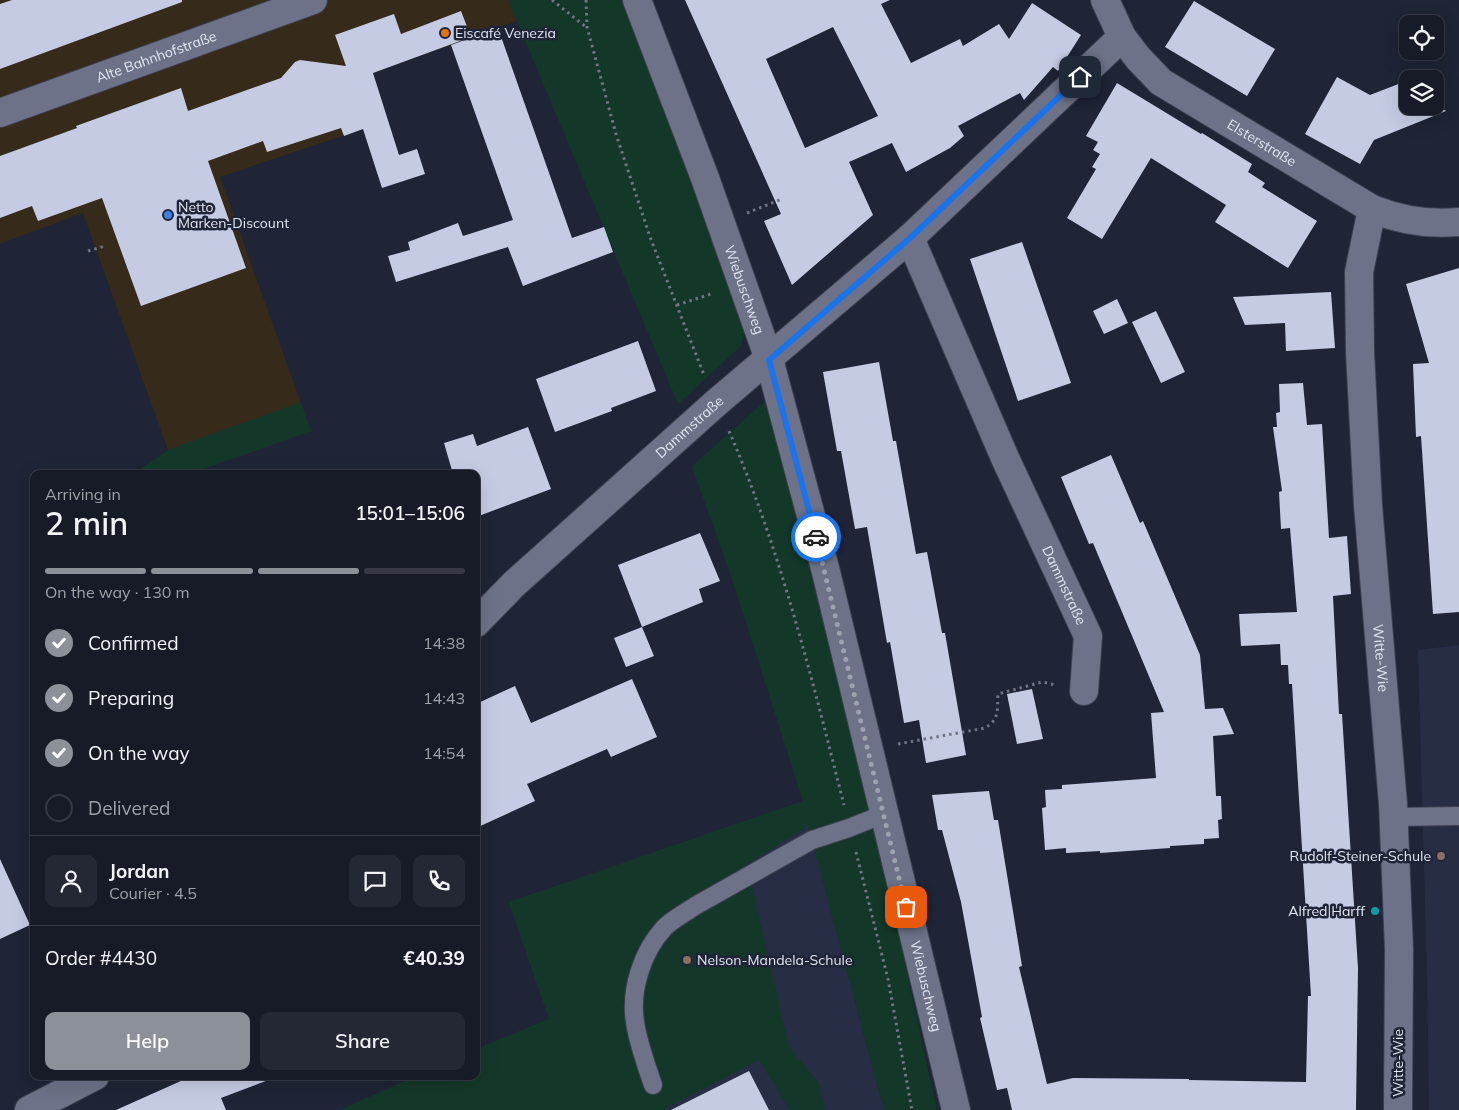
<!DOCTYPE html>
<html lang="en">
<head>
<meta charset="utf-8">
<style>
  :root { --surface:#171b28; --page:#242834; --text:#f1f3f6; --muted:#9ea1a8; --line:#363945; --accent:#8c9099 }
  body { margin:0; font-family:Mulish,sans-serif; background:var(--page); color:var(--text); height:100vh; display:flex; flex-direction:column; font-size:19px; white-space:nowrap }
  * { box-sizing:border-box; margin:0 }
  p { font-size:16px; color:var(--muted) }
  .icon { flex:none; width:28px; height:28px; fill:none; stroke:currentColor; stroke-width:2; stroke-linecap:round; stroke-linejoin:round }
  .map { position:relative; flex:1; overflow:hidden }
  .side { position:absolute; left:30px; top:470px; width:450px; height:610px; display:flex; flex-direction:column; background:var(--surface); border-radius:10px; box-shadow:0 5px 20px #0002,0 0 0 1px var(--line) }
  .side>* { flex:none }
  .controls { position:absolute; left:1399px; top:15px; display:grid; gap:10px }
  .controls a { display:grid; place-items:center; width:45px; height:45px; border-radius:10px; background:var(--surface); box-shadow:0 5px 20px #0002,0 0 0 1px var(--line); font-size:25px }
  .pin { position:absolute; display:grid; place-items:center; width:42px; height:42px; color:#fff; margin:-21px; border-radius:10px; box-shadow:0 2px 8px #0006 }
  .courier { position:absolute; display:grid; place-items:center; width:50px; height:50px; margin:-25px; border:4px solid #1a73e8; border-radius:50%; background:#fff; color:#222; box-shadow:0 1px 6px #0007 }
  .head em { font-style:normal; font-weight:600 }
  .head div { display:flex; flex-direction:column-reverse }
  .head { display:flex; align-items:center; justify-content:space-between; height:85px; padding:0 15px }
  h1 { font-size:32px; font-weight:600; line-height:38px }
  .bar { display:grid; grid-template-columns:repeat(4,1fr); gap:8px 5px; align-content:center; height:60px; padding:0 15px }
  .bar i { height:6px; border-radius:4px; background:var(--line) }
  .bar .on { background:var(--accent) }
  .bar p { grid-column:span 4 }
  .line { display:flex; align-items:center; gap:12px; padding:0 15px; border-top:1px solid var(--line) }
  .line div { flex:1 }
  .round { display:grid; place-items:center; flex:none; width:52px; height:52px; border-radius:10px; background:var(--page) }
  ol { padding:0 15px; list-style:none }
  li { display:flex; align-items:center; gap:15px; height:55px }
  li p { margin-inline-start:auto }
  li .icon { padding:5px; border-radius:50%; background:var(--accent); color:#fff; stroke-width:4 }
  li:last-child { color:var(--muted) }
  li i { width:28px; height:28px; border:2px solid var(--line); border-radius:50% }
  .primary-button { display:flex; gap:10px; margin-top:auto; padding:10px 15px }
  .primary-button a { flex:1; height:58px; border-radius:10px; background:var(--accent); color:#fff; font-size:20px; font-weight:600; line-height:58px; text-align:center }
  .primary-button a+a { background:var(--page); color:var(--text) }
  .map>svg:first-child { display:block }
</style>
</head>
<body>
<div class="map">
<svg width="1459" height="1110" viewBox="0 0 1459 1110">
  <rect width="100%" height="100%" fill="#1f2436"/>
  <polygon fill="#362a1b" points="0,0 508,0 517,21 348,82 363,129 220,177 311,431 190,474 141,474 139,470 168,450 83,213 0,244"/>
  <g fill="#272d45">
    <polygon points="1459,645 1459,1110 1429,1110 1427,974 1418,650"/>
    <polygon points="803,801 812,840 884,1110 340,1110 416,1076 476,1076 476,1049 549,1019 509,902"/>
  </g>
  <g fill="#133829">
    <polygon points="508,0 623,0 652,64 745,327 741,346 678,404"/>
    <polygon points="765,401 860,758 937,1110 884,1110 808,826 665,916 676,925 716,902 752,886 789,1047 819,1083 825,1110 790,1110 759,1060 663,1110 340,1110 416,1076 476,1076 476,1049 549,1019 509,902 803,801 733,582 692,466"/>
    <polygon points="301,402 311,431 190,474 141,474 139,470 168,450"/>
  </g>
  <g fill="#c5cbe3" fill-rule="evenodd">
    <polygon points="12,0 182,0 182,2 0,69 0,4"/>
    <path d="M685,0H890L881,4L911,63L960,39L963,46L999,24L1009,39L1032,3L1081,35L1058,71L1053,67L1024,100L1020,93L958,126L964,136L950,148L906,172L892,143L849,162L873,215L792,285L764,221L781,214ZM833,27L878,116L805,148L766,59Z"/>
    <polygon points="1194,1 1275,49 1247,96 1165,47"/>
    <polygon points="461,11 471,37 373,73 399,155 417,149 425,174 382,188 363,129 344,136 341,128 267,152 263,141 208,161 246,268 141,306 102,198 38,221 32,206 0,218 0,156 77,128 76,126 181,88 188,111 281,78 295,62 300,60 346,66 335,35 394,14 401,34"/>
    <polygon points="498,28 572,238 604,227 613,252 523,286 508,247 396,282 388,256 410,250 408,242 458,223 463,236 513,220 451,45"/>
    <polygon points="1337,77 1370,95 1401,83 1408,87 1408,106 1435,106 1435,104 1446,111 1374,140 1360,164 1305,134"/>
    <polygon points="1117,83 1201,134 1202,133 1252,164 1248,172 1265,183 1262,187 1317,221 1288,268 1215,222 1226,205 1151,158 1102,239 1067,218 1096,169 1092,167 1100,154 1093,150 1098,142 1086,136"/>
    <polygon points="1022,242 1071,383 1018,401 970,259"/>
    <polygon points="1459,268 1459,612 1433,614 1421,436 1416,437 1413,364 1429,363 1406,284"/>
    <polygon points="1331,292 1335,348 1286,351 1285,323 1245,325 1233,297"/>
    <polygon points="1117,299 1128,323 1104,334 1093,311"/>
    <polygon points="1156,311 1185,372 1161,383 1132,322"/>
    <polygon points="638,341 656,391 611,408 612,411 555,432 536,379"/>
    <polygon points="879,362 893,441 896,441 916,554 927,552 942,633 945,633 966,755 926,763 919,720 904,723 890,642 887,643 867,527 855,529 841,451 837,451 823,372"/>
    <polygon points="1303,383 1307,425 1322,424 1329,538 1347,536 1351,594 1333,596 1339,714 1342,714 1358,968 1356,1110 1012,1110 1007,1088 997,1090 980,1018 982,1017 961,902 942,830 938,830 932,795 989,791 994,820 998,820 1022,966 1019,967 1047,1084 1073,1078 1189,1079 1189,1080 1306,1082 1308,996 1311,996 1292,684 1289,684 1288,665 1281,665 1280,644 1241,646 1239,614 1297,612 1290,528 1281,529 1279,492 1282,491 1273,427 1277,427 1276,413 1280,412 1279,384"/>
    <polygon points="528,427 551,489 476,517 476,474 453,474 444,443 473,434 477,446"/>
    <polygon points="1111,455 1140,523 1143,521 1200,655 1205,709 1223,708 1234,734 1213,736 1216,796 1221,796 1222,819 1218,820 1219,838 1204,839 1204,844 1170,846 1170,848 1100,853 1100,851 1066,853 1066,848 1045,850 1042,808 1046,807 1045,790 1062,789 1062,785 1156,778 1151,713 1164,712 1093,543 1089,544 1061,477"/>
    <polygon points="700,533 720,581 699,589 703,602 642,627 618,565"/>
    <polygon points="642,627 654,656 626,667 614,638"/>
    <polygon points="632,679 657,737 611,757 607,749 527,784 535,801 476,828 476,704 515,686 531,723"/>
    <polygon points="1032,689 1043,739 1017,744 1007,694"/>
    <polygon points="0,859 30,925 0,939"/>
    <polygon points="749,1071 769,1110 671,1110"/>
    <polygon points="192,1076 270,1076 271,1079 221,1098 226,1110 116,1110"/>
  </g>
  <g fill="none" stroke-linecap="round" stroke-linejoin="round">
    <defs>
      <g id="lane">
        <polyline points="1394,817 1459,816"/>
        <path d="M653,1085C646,1064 638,1043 635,1022C630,990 642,952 664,928C673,919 685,913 695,906L812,840L849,828L884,814"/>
      </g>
      <g id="street">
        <path id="s1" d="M637,0L705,178L769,359L826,572L956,1110"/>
        <path id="s2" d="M1105,0L1122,37L1138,58L1161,82L1372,209C1400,220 1429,225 1459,222"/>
        <path id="s3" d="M0,113L313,0"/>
        <path id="s4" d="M1372,209L1359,272L1360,352L1368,505L1393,804L1399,949L1398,1110"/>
        <path id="s5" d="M910,238L1005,458L1088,636L1084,691"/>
        <path id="s6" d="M476,623L514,584L716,403L910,238L1122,37"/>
        <polyline points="29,1110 95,1076"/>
      </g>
    </defs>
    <use href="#lane" stroke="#3d4050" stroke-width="20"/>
    <use href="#street" stroke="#3d4050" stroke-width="30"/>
    <g stroke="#707484" stroke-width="3" stroke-dasharray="2.5 4" stroke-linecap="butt">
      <polyline points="552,0 586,27"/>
      <polyline points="586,0 587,27 616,134 650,237 704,375"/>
      <polyline points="747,213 782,199"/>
      <polyline points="88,251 105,246"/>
      <polyline points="677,305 714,293"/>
      <path d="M729,431C781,551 812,679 844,805"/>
      <path d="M898,744L985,728C1000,719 997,710 998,694L1042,682L1056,685"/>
      <polyline points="856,852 888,979 912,1110"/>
    </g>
    <use href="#lane" stroke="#6d7288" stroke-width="18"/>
    <use href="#street" stroke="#6d7288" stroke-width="28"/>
  </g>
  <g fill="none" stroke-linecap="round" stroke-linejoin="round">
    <polyline stroke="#9ea1b0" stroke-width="5" stroke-dasharray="0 9" points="816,537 906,907"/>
    <polyline stroke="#1a73e8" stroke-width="6" points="816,537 769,360 910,238 1080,77"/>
  </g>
  <circle fill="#e8710a" stroke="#1f2436" stroke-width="2" cx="445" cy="33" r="5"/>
  <circle fill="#3f7fe0" stroke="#1f2436" stroke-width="2" cx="168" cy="215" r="5"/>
  <g fill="#8d6e63" stroke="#1f2436" stroke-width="2">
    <circle cx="1441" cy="856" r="5"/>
    <circle cx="687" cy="960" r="5"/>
  </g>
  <circle fill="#0f9aa8" stroke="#1f2436" stroke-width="2" cx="1375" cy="911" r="5"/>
  <g text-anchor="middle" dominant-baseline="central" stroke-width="5" stroke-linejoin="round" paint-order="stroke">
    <g font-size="14" fill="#e2e5f2" stroke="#1f2436" text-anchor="start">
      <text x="455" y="33">Eiscafé Venezia</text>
      <text x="178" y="207">Netto<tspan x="178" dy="16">Marken-Discount</tspan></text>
      <text x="1431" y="856" text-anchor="end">Rudolf-Steiner-Schule</text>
      <text x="1365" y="911" text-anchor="end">Alfred Harff</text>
      <text x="697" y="960">Nelson-Mandela-Schule</text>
    </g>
    <g font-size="14" fill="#e2e5f2" stroke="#1f2436">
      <text stroke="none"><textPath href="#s3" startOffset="166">Alte Bahnhofstraße</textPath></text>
      <text stroke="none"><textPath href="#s2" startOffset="218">Elsterstraße</textPath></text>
      <text stroke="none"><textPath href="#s1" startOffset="309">Wiebuschweg</textPath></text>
      <text stroke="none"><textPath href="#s6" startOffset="290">Dammstraße</textPath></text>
      <text stroke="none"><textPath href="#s5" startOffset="380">Dammstraße</textPath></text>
      <text stroke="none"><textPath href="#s4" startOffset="451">Witte-Wie</textPath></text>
      <text stroke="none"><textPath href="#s1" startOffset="1029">Wiebuschweg</textPath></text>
      <text transform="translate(1398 1063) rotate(-90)">Witte-Wie</text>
    </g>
  </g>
</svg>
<div class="controls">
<a><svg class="icon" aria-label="locate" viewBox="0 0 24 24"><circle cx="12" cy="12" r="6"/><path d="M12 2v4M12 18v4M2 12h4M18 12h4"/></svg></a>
<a><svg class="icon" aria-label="layers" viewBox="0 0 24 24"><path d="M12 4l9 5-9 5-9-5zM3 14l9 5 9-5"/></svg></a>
</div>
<div class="pin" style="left:906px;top:907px;background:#ea580c"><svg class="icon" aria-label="bag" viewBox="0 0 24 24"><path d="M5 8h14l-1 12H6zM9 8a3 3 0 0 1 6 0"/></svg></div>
<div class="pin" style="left:1080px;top:77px;background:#1f2937"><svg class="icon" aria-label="home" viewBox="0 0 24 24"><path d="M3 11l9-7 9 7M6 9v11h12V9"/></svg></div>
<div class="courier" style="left:816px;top:537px"><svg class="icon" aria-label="car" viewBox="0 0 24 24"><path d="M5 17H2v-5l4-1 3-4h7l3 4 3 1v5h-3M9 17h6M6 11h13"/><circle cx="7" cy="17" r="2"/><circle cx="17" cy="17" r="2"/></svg></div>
<section class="side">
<div class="head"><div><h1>2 min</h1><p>Arriving in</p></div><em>15:01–15:06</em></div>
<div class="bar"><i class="on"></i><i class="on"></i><i class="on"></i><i></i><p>On the way · 130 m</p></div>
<ol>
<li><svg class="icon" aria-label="check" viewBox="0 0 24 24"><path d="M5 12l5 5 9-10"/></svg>Confirmed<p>14:38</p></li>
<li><svg class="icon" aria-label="check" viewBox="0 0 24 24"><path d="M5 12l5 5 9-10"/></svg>Preparing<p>14:43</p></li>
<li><svg class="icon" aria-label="check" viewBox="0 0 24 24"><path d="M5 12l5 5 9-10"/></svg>On the way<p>14:54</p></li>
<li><i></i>Delivered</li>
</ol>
<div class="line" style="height:90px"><a class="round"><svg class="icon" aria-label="person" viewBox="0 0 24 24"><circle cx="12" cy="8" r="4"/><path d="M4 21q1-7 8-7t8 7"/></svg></a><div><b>Jordan</b><p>Courier · 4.5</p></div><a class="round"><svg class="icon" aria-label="chat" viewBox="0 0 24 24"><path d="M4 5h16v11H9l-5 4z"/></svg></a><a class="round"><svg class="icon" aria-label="phone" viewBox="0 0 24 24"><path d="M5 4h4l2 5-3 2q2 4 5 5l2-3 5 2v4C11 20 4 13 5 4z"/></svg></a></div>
<div class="line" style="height:65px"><div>Order #4430</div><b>€40.39</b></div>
<div class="primary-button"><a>Help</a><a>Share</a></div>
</section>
</div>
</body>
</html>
